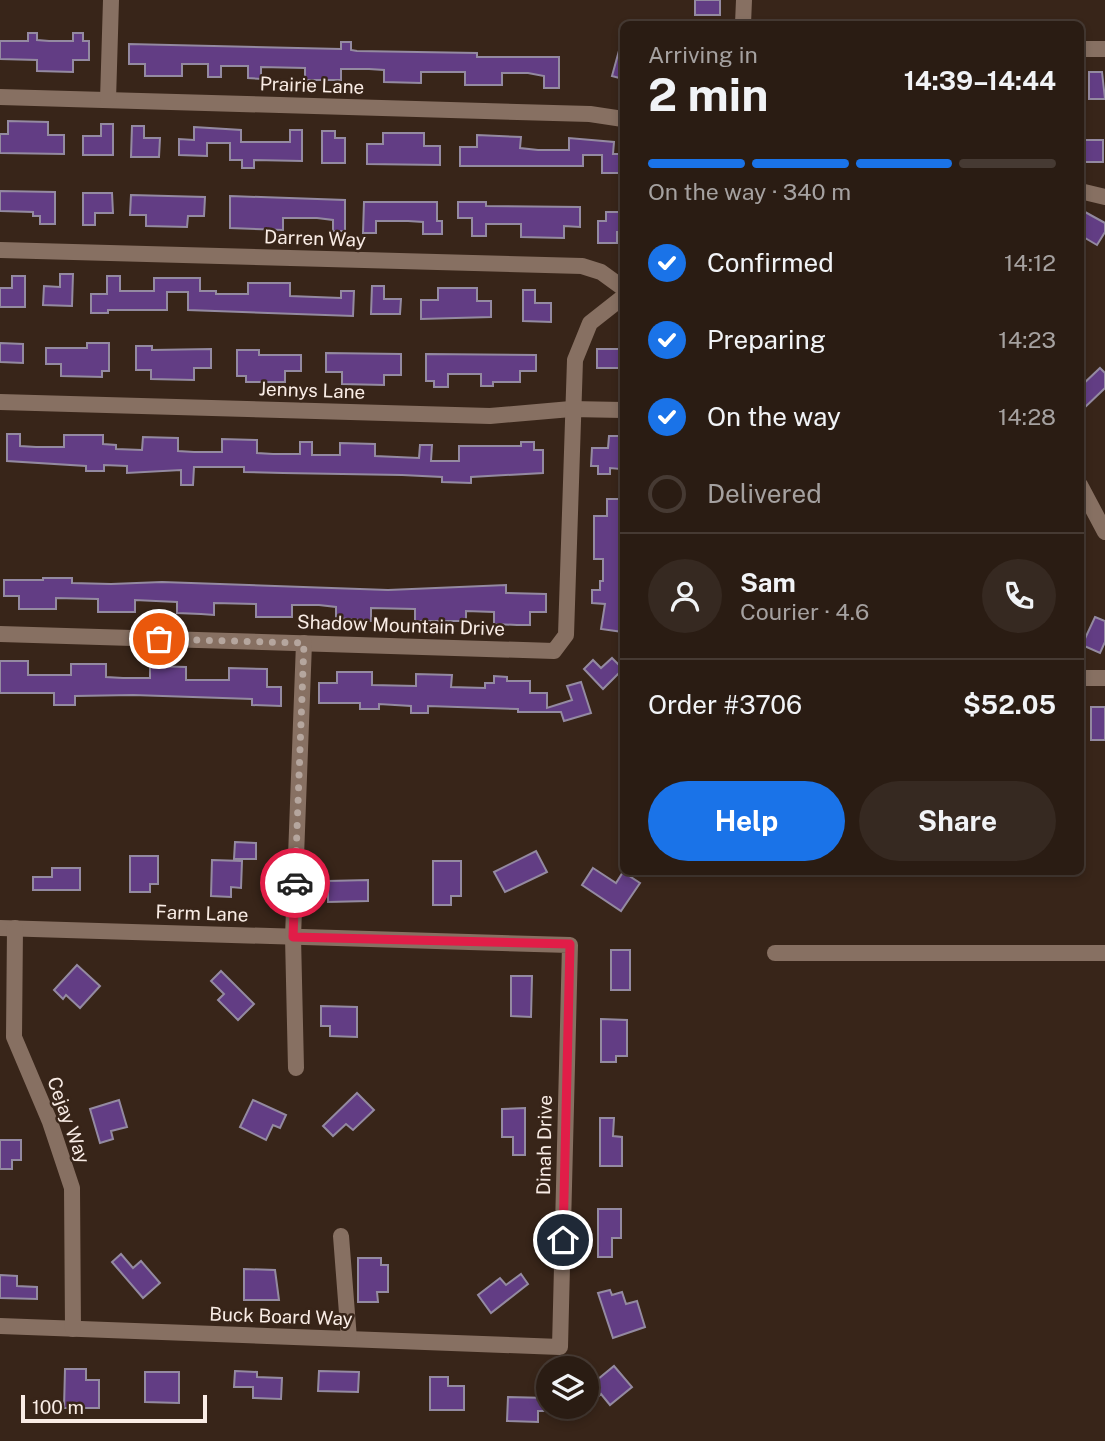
<!DOCTYPE html>
<html lang="en">
<head>
<meta charset="utf-8">
<style>
  :root { --surface:#2a1c13; --page:#362921; --text:#f1f3f6; --muted:#a5a1a0; --line:#463a33; --accent:#1a73e8 }
  body { margin:0; font-family:"Public Sans",sans-serif; background:var(--page); color:var(--text); height:100vh; display:flex; flex-direction:column; font-size:26px; white-space:nowrap }
  * { box-sizing:border-box; margin:0 }
  p { font-size:23px; color:var(--muted) }
  .icon { flex:none; width:38px; height:38px; fill:none; stroke:currentColor; stroke-width:2; stroke-linecap:round; stroke-linejoin:round }
  .map { position:relative; flex:1; overflow:hidden }
  .details { position:absolute; left:620px; top:21px; width:464px; height:854px; display:flex; flex-direction:column; background:var(--surface); border-radius:10px; box-shadow:0 4px 10px #0003,0 0 0 2px var(--line) }
  .details>* { flex:none }
  .fabs { position:absolute; left:536px; top:1356px; display:grid; gap:14px }
  .fabs a { display:grid; place-items:center; width:63px; height:63px; border-radius:50%; background:var(--surface); box-shadow:0 4px 10px #0003,0 0 0 2px var(--line); font-size:35px }
  .scale { position:absolute; left:21px; bottom:18px; width:186px; box-sizing:border-box; padding-left:7px; border:4px solid #f9ece5; border-top:0; font-size:19px; line-height:24px; white-space:nowrap; color:#f9ece5; -webkit-text-stroke:5px #382519; paint-order:stroke }
  .pin { position:absolute; display:grid; place-items:center; width:60px; height:60px; color:#fff; margin:-30px; border:4px solid #fff; border-radius:50%; box-shadow:0 2px 7px #0007 }
  .courier { position:absolute; display:grid; place-items:center; width:70px; height:70px; margin:-35px; border:5px solid #e11d48; border-radius:50%; background:#fff; color:#222; box-shadow:0 2px 9px #0007 }
  .headline em { font-style:normal; font-weight:700 }
  .headline div { display:flex; flex-direction:column-reverse }
  .headline { display:flex; align-items:center; justify-content:space-between; height:119px; padding:0 28px }
  h1 { font-size:46px; font-weight:700; line-height:52px }
  .bar { display:grid; grid-template-columns:repeat(4,1fr); gap:10px 7px; align-content:center; height:84px; padding:0 28px }
  .bar i { height:9px; border-radius:5px; background:var(--line) }
  .bar .current { background:var(--accent) }
  .bar p { grid-column:span 4 }
  .line { display:flex; align-items:center; gap:18px; padding:0 28px; border-top:2px solid var(--line) }
  .line div { flex:1 }
  .round { display:grid; place-items:center; flex:none; width:74px; height:74px; border-radius:37px; background:var(--page) }
  ol { padding:0 28px; list-style:none }
  li { display:flex; align-items:center; gap:21px; height:77px }
  li p { margin-inline-start:auto }
  li .icon { padding:7px; border-radius:50%; background:var(--accent); color:#fff; stroke-width:4 }
  li:last-child { color:var(--muted) }
  li i { width:38px; height:38px; border:4px solid var(--line); border-radius:50% }
  .cta { display:flex; gap:14px; margin-top:auto; padding:14px 28px }
  .cta a { flex:1; height:80px; border-radius:42px; background:var(--accent); color:#fff; font-size:28px; font-weight:700; line-height:80px; text-align:center }
  .cta a+a { background:var(--page); color:var(--text) }
  .map>svg:first-child { display:block }
</style>
</head>
<body>
<div class="map">
<svg width="1105" height="1441" viewBox="0 0 1105 1441">
  <rect width="100%" height="100%" fill="#382519"/>
  <g fill="#623d84" stroke="#948aa1" stroke-width="2">
    <rect x="695" y="0" width="25" height="15"/>
    <polygon points="28,33 37,33 37,40 49,41 73,41 73,33 83,33 83,41 89,41 89,60 73,60 73,72 37,71 37,60 0,59 0,41 28,41"/>
    <polygon points="341,42 351,42 351,50 357,51 477,53 477,57 559,57 559,88 544,88 544,76 528,73 502,73 502,85 465,85 465,72 421,72 421,83 384,82 384,70 369,69 341,69 341,80 305,80 305,68 261,67 261,79 248,78 248,66 221,66 221,77 208,77 208,64 182,64 182,76 145,76 145,64 129,64 129,44 341,49"/>
    <polygon points="620,47 623,47 623,79 612,76"/>
    <polygon points="1089,72 1102,72 1105,99 1089,99"/>
    <polygon points="8,121 48,122 48,135 64,135 64,154 0,153 0,134 8,134"/>
    <polygon points="101,124 113,124 113,155 83,155 83,136 101,136"/>
    <polygon points="132,126 144,126 144,138 160,138 159,157 131,157"/>
    <polygon points="194,127 241,130 241,142 290,142 290,130 302,130 302,161 254,160 254,168 242,168 242,160 230,160 230,143 207,143 207,156 179,155 179,139 194,140"/>
    <polygon points="322,131 335,131 335,138 345,138 345,163 322,163"/>
    <polygon points="383,133 424,133 424,146 440,146 440,165 367,164 367,144 383,144"/>
    <polygon points="477,135 521,137 520,148 538,150 569,150 569,138 614,142 613,154 623,154 623,173 602,173 602,155 583,155 583,166 460,166 460,147 477,147"/>
    <rect x="1080" y="140" width="23" height="22"/>
    <polygon points="0,191 55,192 55,224 40,224 40,216 33,216 33,212 0,211"/>
    <polygon points="83,193 112,193 113,213 95,213 95,225 83,225"/>
    <polygon points="131,195 205,197 204,216 188,216 187,227 146,226 146,215 130,215"/>
    <polygon points="230,196 345,200 345,231 333,231 333,220 317,218 283,218 283,230 230,228"/>
    <polygon points="364,202 437,202 437,221 442,221 442,234 423,234 423,222 408,221 376,221 376,233 363,233"/>
    <polygon points="458,202 486,202 486,206 580,207 580,227 564,226 564,238 521,237 521,224 486,224 486,236 472,236 472,218 458,218"/>
    <polygon points="606,212 623,212 623,232 617,232 617,243 598,243 598,221 606,221"/>
    <polygon points="1085,212 1105,223 1105,232 1097,245 1080,235 1080,221"/>
    <polygon points="60,274 73,274 72,306 43,305 44,286 60,287"/>
    <polygon points="12,276 25,276 25,307 0,307 0,288 12,288"/>
    <polygon points="107,276 120,276 120,291 154,291 154,278 200,278 200,291 216,291 216,294 248,294 248,283 290,283 290,296 341,298 341,291 354,291 353,316 188,310 188,292 167,292 167,310 108,310 108,313 91,313 91,294 107,294"/>
    <polygon points="372,286 384,286 384,299 401,299 400,314 371,314"/>
    <polygon points="438,288 477,288 477,301 491,301 491,317 421,319 421,300 438,300"/>
    <polygon points="523,290 535,290 535,303 551,303 551,322 523,321"/>
    <polygon points="0,343 23,344 23,363 0,362"/>
    <polygon points="87,343 109,343 109,371 102,371 102,377 61,376 61,364 46,364 46,348 87,348"/>
    <polygon points="136,346 152,346 152,350 211,349 211,368 194,368 194,380 151,379 151,370 136,370"/>
    <rect x="597" y="349" width="26" height="19"/>
    <polygon points="237,350 259,350 259,355 301,355 301,371 285,371 285,382 246,382 246,376 237,376"/>
    <polygon points="326,353 401,354 401,375 384,375 384,385 342,384 342,372 326,372"/>
    <polygon points="426,354 536,355 536,371 520,371 520,382 493,382 493,386 481,386 481,374 448,374 448,387 434,387 434,381 426,381"/>
    <polygon points="1100,368 1105,373 1105,388 1080,412 1080,387"/>
    <polygon points="7,434 20,434 20,446 36,447 64,447 64,435 103,435 103,444 116,445 116,449 142,450 143,437 178,438 178,451 194,452 222,452 222,439 257,440 257,453 273,454 300,454 300,442 312,442 312,455 340,455 340,443 375,444 375,456 419,458 420,445 432,445 431,461 459,461 459,446 521,446 521,442 534,442 534,450 543,450 543,473 471,477 471,483 442,482 442,477 402,475 283,473 244,472 244,467 194,467 193,485 181,485 181,470 127,473 127,466 104,465 104,471 86,471 86,466 7,461"/>
    <polygon points="609,436 621,436 620,469 610,468 610,474 598,474 598,466 591,466 592,448 608,448"/>
    <polygon points="607,499 623,499 623,632 601,629 605,604 592,603 592,590 600,590 600,581 603,581 603,559 594,559 594,516 607,516"/>
    <polygon points="43,578 72,578 72,583 111,584 162,582 388,590 506,585 506,593 546,594 546,612 530,612 530,625 517,625 494,624 494,612 466,611 466,621 415,621 415,609 371,608 371,621 336,618 336,607 319,605 292,605 292,617 256,617 256,604 214,603 214,615 201,614 177,613 177,602 135,600 135,612 98,612 98,599 56,598 56,609 19,609 19,596 4,596 4,580 43,580"/>
    <polygon points="1095,617 1105,621 1105,642 1100,653 1082,645"/>
    <polygon points="612,658 623,669 603,689 584,669 593,660 601,668"/>
    <polygon points="0,661 28,661 28,675 71,675 71,664 106,664 106,677 123,678 150,678 150,666 186,667 186,680 229,680 229,668 267,669 267,687 281,687 281,706 252,705 252,699 133,695 75,696 75,705 54,705 54,693 0,693"/>
    <polygon points="337,672 372,672 372,685 416,686 416,674 452,675 451,687 485,688 485,683 494,683 494,676 507,677 507,681 530,681 530,693 547,693 547,708 572,700 567,686 581,682 591,713 564,721 561,712 518,712 518,709 428,706 428,713 411,713 411,706 379,704 379,709 360,709 360,703 319,703 319,683 337,683"/>
    <rect x="1091" y="707" width="14" height="33"/>
    <polygon points="235,842 256,843 256,859 234,859"/>
    <polygon points="536,851 547,872 505,892 494,872"/>
    <polygon points="130,856 158,856 158,884 150,884 150,892 130,892"/>
    <polygon points="212,860 242,861 241,888 231,887 231,897 211,896"/>
    <polygon points="433,861 461,861 461,896 451,896 451,905 433,905"/>
    <polygon points="52,868 80,868 80,890 33,890 33,877 52,877"/>
    <polygon points="593,868 616,883 623,872 640,883 621,911 582,885"/>
    <polygon points="368,880 368,901 328,902 328,881"/>
    <rect x="611" y="950" width="19" height="40"/>
    <polygon points="77,965 100,986 80,1008 66,995 63,999 54,990"/>
    <polygon points="221,971 254,1004 238,1020 218,1000 224,994 211,981"/>
    <polygon points="511,976 532,976 531,1017 511,1016"/>
    <polygon points="321,1006 357,1007 357,1037 330,1036 330,1026 321,1026"/>
    <polygon points="601,1019 627,1020 627,1056 616,1056 616,1062 601,1062"/>
    <polygon points="357,1093 374,1110 353,1130 346,1124 333,1136 323,1126"/>
    <polygon points="119,1100 127,1127 111,1131 113,1139 100,1143 90,1109"/>
    <polygon points="253,1100 286,1115 280,1128 273,1125 266,1140 240,1127"/>
    <polygon points="525,1108 525,1155 513,1155 513,1137 502,1137 502,1109"/>
    <polygon points="600,1118 614,1118 613,1136 622,1137 622,1166 600,1166"/>
    <polygon points="0,1140 21,1140 21,1160 12,1160 12,1169 0,1169"/>
    <polygon points="598,1209 621,1209 621,1238 612,1238 612,1257 598,1257"/>
    <polygon points="121,1254 133,1268 141,1261 160,1283 143,1298 112,1262"/>
    <polygon points="358,1258 381,1258 381,1265 388,1265 388,1292 377,1292 378,1302 358,1302"/>
    <polygon points="244,1269 275,1270 279,1300 244,1300"/>
    <polygon points="521,1274 528,1284 491,1313 478,1295 500,1278 506,1285"/>
    <polygon points="0,1275 17,1276 17,1286 37,1287 37,1299 0,1298"/>
    <polygon points="610,1290 612,1295 622,1292 626,1304 637,1301 645,1327 613,1338 598,1293"/>
    <polygon points="614,1366 632,1387 610,1405 601,1394 591,1403 586,1398 586,1389"/>
    <polygon points="65,1369 86,1369 86,1380 99,1380 99,1408 64,1408"/>
    <polygon points="235,1371 257,1372 257,1377 282,1378 281,1399 253,1398 253,1387 234,1387"/>
    <polygon points="319,1371 359,1372 358,1392 318,1391"/>
    <polygon points="145,1372 179,1372 179,1403 145,1402"/>
    <polygon points="430,1377 448,1377 448,1386 464,1386 464,1410 430,1410"/>
    <polygon points="508,1397 548,1398 548,1411 538,1411 538,1422 507,1421"/>
  </g>
  <g fill="none" stroke-linecap="round" stroke-linejoin="round">
    <g stroke="#877062" stroke-width="16">
      <polyline points="743,24 744,0"/>
      <polyline points="1080,49 1105,49"/>
      <polyline points="0,97 590,114 623,119"/>
      <polyline points="108,100 111,0"/>
      <polyline points="1080,191 1105,197"/>
      <polyline points="0,250 582,266 601,272 623,288"/>
      <polyline points="0,402 490,416 571,409 623,410"/>
      <polyline points="1080,485 1105,532"/>
      <polyline points="0,634 554,651 566,635 575,360 590,323 623,297"/>
      <polyline points="1080,678 1105,678"/>
      <polyline points="0,928 570,945 560,1347 0,1326"/>
      <polyline points="15,928 14,1037 50,1122 72,1188 73,1329"/>
      <polyline points="775,953 1105,953"/>
      <polyline points="296,1068 293,937 304,643"/>
      <polyline points="341,1236 349,1339"/>
    </g>
  </g>
  <g fill="none" stroke-linecap="round" stroke-linejoin="round">
    <polyline stroke="#b5a69e" stroke-width="7" stroke-dasharray="0 12.6" points="159,639 304,643 295,883"/>
    <polyline stroke="#e11d48" stroke-width="9" points="295,883 293,937 570,944 563,1240"/>
  </g>
  <g text-anchor="middle" dominant-baseline="central" stroke-width="5" stroke-linejoin="round" paint-order="stroke">
    <g font-size="19" fill="#f9ece5" stroke="#382519">
      <text transform="translate(312 85) rotate(2)">Prairie Lane</text>
      <text transform="translate(315 238) rotate(2)">Darren Way</text>
      <text transform="translate(312 390) rotate(2)">Jennys Lane</text>
      <text transform="translate(401 625) rotate(2)">Shadow Mountain Drive</text>
      <text transform="translate(202 913) rotate(2)">Farm Lane</text>
      <text transform="translate(69 1120) rotate(70)">Cejay Way</text>
      <text transform="translate(544 1145) rotate(-89)">Dinah Drive</text>
      <text transform="translate(281 1316) rotate(2)">Buck Board Way</text>
    </g>
  </g>
</svg>
<div class="fabs">
<a><svg class="icon" aria-label="layers" viewBox="0 0 24 24"><path d="M12 4l9 5-9 5-9-5zM3 14l9 5 9-5"/></svg></a>
</div>
<div class="scale">100 m</div>
<div class="pin" style="left:159px;top:639px;background:#ea580c"><svg class="icon" aria-label="bag" viewBox="0 0 24 24"><path d="M5 8h14l-1 12H6zM9 8a3 3 0 0 1 6 0"/></svg></div>
<div class="pin" style="left:563px;top:1240px;background:#1f2937"><svg class="icon" aria-label="home" viewBox="0 0 24 24"><path d="M3 11l9-7 9 7M6 9v11h12V9"/></svg></div>
<div class="courier" style="left:295px;top:883px"><svg class="icon" aria-label="car" viewBox="0 0 24 24"><path d="M5 17H2v-5l4-1 3-4h7l3 4 3 1v5h-3M9 17h6M6 11h13"/><circle cx="7" cy="17" r="2"/><circle cx="17" cy="17" r="2"/></svg></div>
<section class="details">
<div class="headline"><div><h1>2 min</h1><p>Arriving in</p></div><em>14:39–14:44</em></div>
<div class="bar"><i class="current"></i><i class="current"></i><i class="current"></i><i></i><p>On the way · 340 m</p></div>
<ol>
<li><svg class="icon" aria-label="check" viewBox="0 0 24 24"><path d="M5 12l5 5 9-10"/></svg>Confirmed<p>14:12</p></li>
<li><svg class="icon" aria-label="check" viewBox="0 0 24 24"><path d="M5 12l5 5 9-10"/></svg>Preparing<p>14:23</p></li>
<li><svg class="icon" aria-label="check" viewBox="0 0 24 24"><path d="M5 12l5 5 9-10"/></svg>On the way<p>14:28</p></li>
<li><i></i>Delivered</li>
</ol>
<div class="line" style="height:126px"><a class="round"><svg class="icon" aria-label="person" viewBox="0 0 24 24"><circle cx="12" cy="8" r="4"/><path d="M4 21q1-7 8-7t8 7"/></svg></a><div><b>Sam</b><p>Courier · 4.6</p></div><a class="round"><svg class="icon" aria-label="phone" viewBox="0 0 24 24"><path d="M5 4h4l2 5-3 2q2 4 5 5l2-3 5 2v4C11 20 4 13 5 4z"/></svg></a></div>
<div class="line" style="height:91px"><div>Order #3706</div><b>$52.05</b></div>
<div class="cta"><a>Help</a><a>Share</a></div>
</section>
</div>
</body>
</html>
